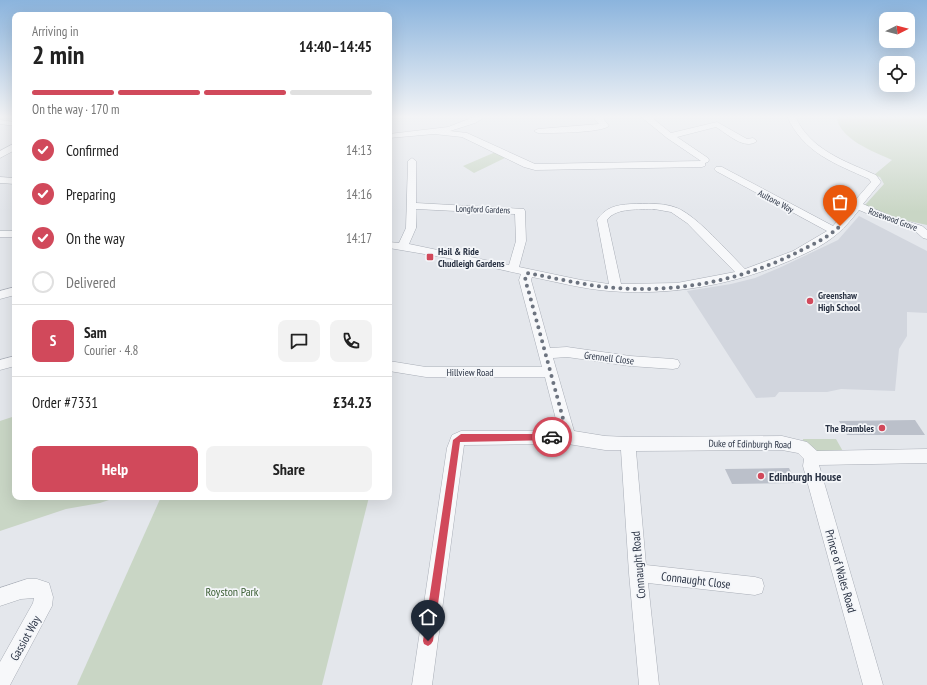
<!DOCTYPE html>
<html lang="en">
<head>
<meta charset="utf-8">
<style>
  :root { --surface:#fff; --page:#f2f2f2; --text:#222; --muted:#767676; --line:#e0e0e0; --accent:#d1495b }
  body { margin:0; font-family:"PT Sans Narrow",sans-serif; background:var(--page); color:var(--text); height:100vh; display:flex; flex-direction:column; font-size:15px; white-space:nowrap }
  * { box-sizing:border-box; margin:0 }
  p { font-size:13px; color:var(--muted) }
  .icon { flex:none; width:22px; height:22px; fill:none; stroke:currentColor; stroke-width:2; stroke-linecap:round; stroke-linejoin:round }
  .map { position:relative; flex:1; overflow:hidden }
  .side { position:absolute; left:12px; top:12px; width:380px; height:488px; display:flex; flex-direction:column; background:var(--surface); border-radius:8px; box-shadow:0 4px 16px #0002 }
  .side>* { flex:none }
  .needle { width:26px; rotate:84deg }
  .tools { position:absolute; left:879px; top:12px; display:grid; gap:8px }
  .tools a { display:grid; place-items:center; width:36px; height:36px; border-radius:8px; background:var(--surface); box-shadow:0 4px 16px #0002; font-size:20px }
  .pin { position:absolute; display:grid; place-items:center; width:34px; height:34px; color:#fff; margin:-41px -17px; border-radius:50% 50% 50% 0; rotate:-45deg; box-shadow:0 0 4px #0007 }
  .pin .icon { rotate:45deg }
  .courier { position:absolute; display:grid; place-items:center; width:40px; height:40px; margin:-20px; border:3px solid #d1495b; border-radius:50%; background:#fff; color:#222; box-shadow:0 1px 5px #0007 }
  .summary em { font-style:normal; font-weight:800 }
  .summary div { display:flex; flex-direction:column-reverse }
  .summary { display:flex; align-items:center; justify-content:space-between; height:68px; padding:0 20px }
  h1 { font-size:26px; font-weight:800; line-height:30px }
  .bar { display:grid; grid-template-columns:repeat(4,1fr); gap:6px 4px; align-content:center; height:48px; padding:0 20px }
  .bar i { height:5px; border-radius:3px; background:var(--line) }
  .bar .selected { background:var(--accent) }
  .bar p { grid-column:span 4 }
  .line { display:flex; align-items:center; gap:10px; padding:0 20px; border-top:1px solid var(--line) }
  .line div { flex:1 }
  .round { display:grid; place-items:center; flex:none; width:42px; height:42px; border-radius:8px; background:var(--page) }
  ol { padding:0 20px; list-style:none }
  li { display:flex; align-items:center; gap:12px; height:44px }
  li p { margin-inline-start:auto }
  li .icon { padding:4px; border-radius:50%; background:var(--accent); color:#fff; stroke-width:4 }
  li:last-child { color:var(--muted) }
  li i { width:22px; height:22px; border:2px solid var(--line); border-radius:50% }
  .primary-button { display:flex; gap:8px; margin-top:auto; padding:8px 20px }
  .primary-button a { flex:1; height:46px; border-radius:8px; background:var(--accent); color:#fff; font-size:16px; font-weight:800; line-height:46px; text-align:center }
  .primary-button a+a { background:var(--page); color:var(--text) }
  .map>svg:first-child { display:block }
</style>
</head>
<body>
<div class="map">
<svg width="927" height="685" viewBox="0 0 927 685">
  <rect width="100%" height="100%" fill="#e4e7ec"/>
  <polygon fill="#d2d6de" points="859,216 927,251 927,313 907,312 907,336 899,349 895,391 841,389 827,392 779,392 775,397 756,398 687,291 731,284 755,278 779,268 838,240"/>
  <g fill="#c9d6c5">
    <path d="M836,116H927V225L895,218L865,205L884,184L880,177L874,175L892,160C873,151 840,140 836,116Z"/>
    <polygon points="498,151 509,156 474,173 463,166"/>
    <polygon points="15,416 15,497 118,497 100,503 66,509 0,531 0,421"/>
    <polygon points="803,439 836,439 845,455 814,456 804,446"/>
    <polygon points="161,497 369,497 322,685 77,685"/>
  </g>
  <g fill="#bbc0ca">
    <polygon points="915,420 925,435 847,435 839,421"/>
    <polygon points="789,468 796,483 732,484 725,469"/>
  </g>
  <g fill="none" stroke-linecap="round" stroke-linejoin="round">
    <defs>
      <g id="minor">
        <path d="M476,116H487L475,123L450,131L467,133L535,164L701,161L667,138L640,116H650L671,133L717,122L747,139L753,138L757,141C745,151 726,133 716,127L677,137L708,158L709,160L708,162L705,163V166L702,167L535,170L524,167L462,137L434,134L389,138V134L448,127Z"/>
        <path d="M592,116H601L609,126C601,133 551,133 538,133L534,131L538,129L599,124Z"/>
        <path d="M787,116H795C810,150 845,161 876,175L881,182L863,204L893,217L922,226L927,230V239L923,238L914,230L885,221L859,210C851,220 843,230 832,238C819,248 804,254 789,261C733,285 671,296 609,291C583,289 557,282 532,277L531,280L550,348L567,347L630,356L673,359L678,360L680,364L678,368L673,369L630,366L567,357L553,358L574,431L605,436L628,437L782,436L807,442L817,451L927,449V463L819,465L883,685H863L803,466L804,459L798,453L782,450L636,451L646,565L755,577L762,579L764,586L762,593L755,595L648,583L659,685H639L629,573L621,450H605L568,444L464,445L432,685H412L447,448L452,435L461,431H559L545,377H426L389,371V361L426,367H542L519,280L521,274L448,258L389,248V242L399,243L406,228L408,161L412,158L416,161V203L524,209L525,211L526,241L519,267L581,280L609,284L597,220C606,207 616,205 631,204C646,204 662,202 677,208C697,216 729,253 745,269L793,251L827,231L716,171L714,169L716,167H722L833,226L871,182L869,179C836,164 803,153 787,116ZM416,209L515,214L516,241L509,265L409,244L416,228ZM654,209L671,212L687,223L735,272L677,283L621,284L607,220C616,207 640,210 654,209Z"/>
        <polygon points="0,120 15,122 15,126 0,124"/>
        <polygon points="15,143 15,150 0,158 0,151"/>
        <polygon points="0,177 15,178 15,184 0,183"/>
        <rect x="0" y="231" width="15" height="6"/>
        <polygon points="15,287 15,295 0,299 0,291"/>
        <polygon points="15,356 15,366 0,370 0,360"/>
        <polygon points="27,579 37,579 49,583 53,597 52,606 10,685 0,685 0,662 33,603 34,598 21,599 0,606 0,588"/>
      </g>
    </defs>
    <use href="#minor" stroke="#a9aeb7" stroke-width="1"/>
    <use href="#minor" fill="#f7f8fa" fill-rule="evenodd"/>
  </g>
  <linearGradient id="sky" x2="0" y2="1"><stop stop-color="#8bb4dd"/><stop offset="0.55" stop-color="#f3f4f6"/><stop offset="1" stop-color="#f3f4f6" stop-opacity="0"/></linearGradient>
  <rect width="927" height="212" fill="url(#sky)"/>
  <polygon fill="#d1495b" points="461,434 552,434 556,437 552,440 460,442 433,641 431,644 428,646 424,644 423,641 453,440"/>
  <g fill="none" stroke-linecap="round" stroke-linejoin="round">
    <path stroke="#6c737f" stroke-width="4" stroke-dasharray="0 7.2" d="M552,437H568L528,289L525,280L527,273C556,278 586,286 616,288C677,293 742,280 796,253C811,245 828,238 840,226"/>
  </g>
  <g fill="#d1495b" stroke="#f4f6f9" stroke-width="1.5">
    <rect x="426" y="253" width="8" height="8" rx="2"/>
    <circle cx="810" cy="301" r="4"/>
    <circle cx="882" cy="428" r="4"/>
    <circle cx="761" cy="476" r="4"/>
  </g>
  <g text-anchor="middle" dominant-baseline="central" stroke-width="3.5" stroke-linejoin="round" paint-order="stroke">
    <g font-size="9" fill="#2b3445" stroke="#f4f6f9">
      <text transform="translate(776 201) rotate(28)">Aultone Way</text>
      <text transform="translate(483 209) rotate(2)">Longford Gardens</text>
      <text transform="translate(893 219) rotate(20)">Rosewood Grove</text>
    </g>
    <g font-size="10" font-weight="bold" fill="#2b3445" stroke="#f4f6f9" text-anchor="start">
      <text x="438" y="251">Hail &amp; Ride<tspan x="438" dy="12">Chudleigh Gardens</tspan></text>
      <text x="818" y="295">Greenshaw<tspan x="818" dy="12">High School</tspan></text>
      <text x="874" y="428" text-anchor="end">The Brambles</text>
    </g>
    <g font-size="10" fill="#2b3445" stroke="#f4f6f9">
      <text transform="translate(609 358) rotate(7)">Grennell Close</text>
      <text x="470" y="372">Hillview Road</text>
      <text transform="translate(750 444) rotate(1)">Duke of Edinburgh Road</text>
    </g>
    <g font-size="12" font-weight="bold" fill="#2b3445" stroke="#f4f6f9" text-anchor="start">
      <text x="769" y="476">Edinburgh House</text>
    </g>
    <g font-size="12" fill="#2b3445" stroke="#f4f6f9">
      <text transform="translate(638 565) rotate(-95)">Connaught Road</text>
      <text transform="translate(841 571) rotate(74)">Prince of Wales Road</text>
      <text transform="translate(696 580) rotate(7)">Connaught Close</text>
      <text transform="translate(25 638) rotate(-61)">Gassiot Way</text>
    </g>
    <g font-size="12" fill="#3f6138" stroke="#f4f6f9">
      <text x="232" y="591">Royston Park</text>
    </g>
  </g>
</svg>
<div class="tools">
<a><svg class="needle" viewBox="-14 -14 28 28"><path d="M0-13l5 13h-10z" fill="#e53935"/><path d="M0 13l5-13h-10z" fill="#767676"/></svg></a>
<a><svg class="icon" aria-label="locate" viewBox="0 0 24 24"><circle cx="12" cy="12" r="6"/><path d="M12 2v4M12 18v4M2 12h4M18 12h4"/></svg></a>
</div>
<div class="pin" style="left:840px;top:226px;background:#ea580c"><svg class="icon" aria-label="bag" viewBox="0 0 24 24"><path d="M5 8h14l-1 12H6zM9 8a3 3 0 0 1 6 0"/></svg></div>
<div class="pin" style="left:428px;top:641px;background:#1f2937"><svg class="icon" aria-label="home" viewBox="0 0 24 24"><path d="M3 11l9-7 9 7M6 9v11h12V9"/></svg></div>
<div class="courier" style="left:552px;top:437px"><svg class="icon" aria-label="car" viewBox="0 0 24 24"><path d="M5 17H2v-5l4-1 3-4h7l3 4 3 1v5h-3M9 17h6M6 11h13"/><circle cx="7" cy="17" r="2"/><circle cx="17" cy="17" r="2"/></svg></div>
<section class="side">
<div class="summary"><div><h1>2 min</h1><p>Arriving in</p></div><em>14:40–14:45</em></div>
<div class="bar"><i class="selected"></i><i class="selected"></i><i class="selected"></i><i></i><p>On the way · 170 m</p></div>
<ol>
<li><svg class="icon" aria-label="check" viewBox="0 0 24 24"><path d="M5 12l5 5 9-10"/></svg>Confirmed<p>14:13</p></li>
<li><svg class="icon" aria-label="check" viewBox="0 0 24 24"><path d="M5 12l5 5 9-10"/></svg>Preparing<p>14:16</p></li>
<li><svg class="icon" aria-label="check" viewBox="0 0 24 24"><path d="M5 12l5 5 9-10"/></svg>On the way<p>14:17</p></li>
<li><i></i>Delivered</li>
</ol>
<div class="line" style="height:72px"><b class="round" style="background:var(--accent);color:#fff">S</b><div><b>Sam</b><p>Courier · 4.8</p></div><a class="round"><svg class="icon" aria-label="chat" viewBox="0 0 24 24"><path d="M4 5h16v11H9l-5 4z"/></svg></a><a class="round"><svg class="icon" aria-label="phone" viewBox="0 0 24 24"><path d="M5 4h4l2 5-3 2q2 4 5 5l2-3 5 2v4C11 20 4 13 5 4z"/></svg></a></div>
<div class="line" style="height:52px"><div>Order #7331</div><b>£34.23</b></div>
<div class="primary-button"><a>Help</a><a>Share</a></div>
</section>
</div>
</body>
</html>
